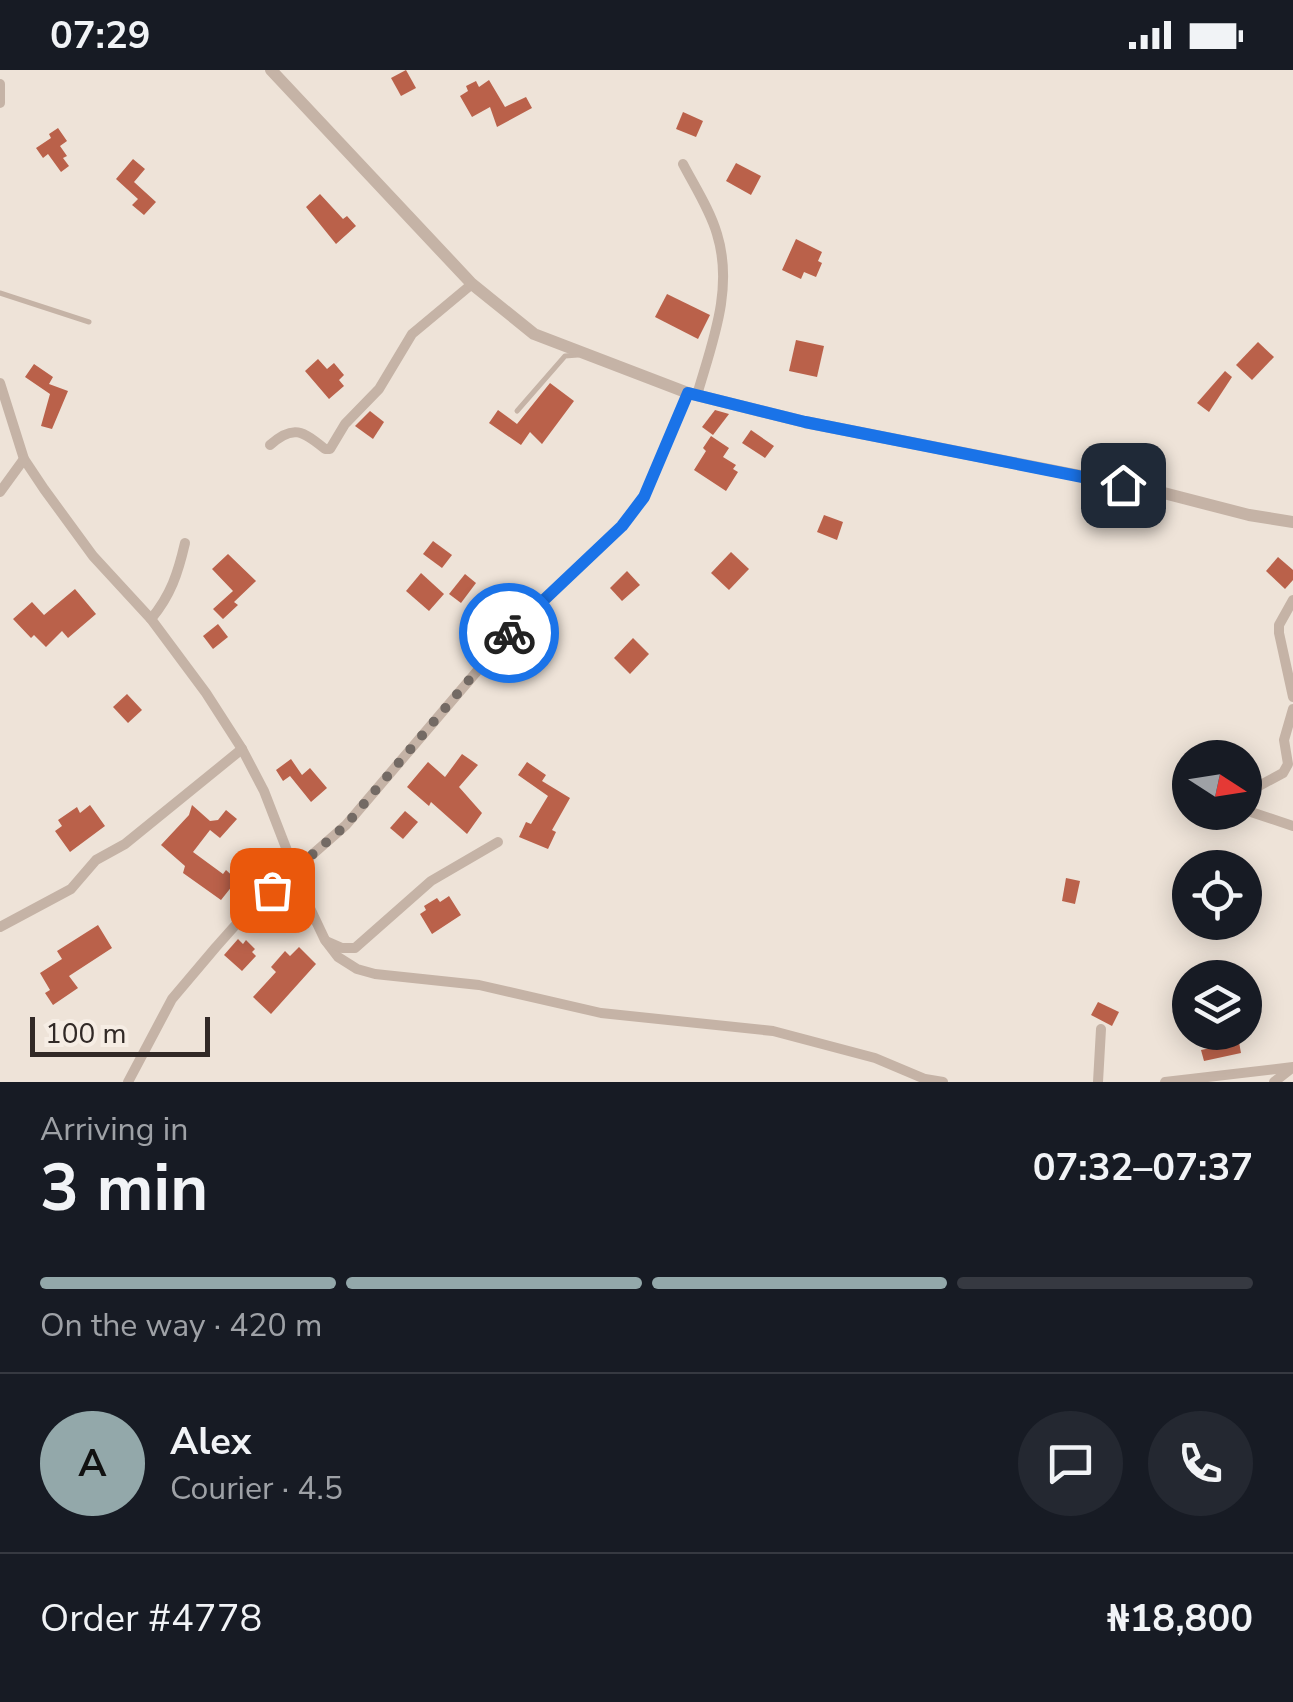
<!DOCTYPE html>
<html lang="en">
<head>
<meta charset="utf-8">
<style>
  :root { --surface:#171b24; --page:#242831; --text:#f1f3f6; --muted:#9ea1a6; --line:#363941; --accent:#93a8aa }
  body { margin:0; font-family:"Nunito Sans",sans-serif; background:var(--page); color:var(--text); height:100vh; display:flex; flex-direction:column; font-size:38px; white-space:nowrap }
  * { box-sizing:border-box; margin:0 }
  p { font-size:32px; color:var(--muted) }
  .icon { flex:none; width:55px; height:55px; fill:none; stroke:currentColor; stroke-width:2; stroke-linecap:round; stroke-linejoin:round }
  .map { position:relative; height:1012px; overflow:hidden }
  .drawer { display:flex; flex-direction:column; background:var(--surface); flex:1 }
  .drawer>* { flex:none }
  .needle { width:65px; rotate:102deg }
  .tools { position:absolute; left:1172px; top:670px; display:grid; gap:20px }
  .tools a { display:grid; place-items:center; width:90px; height:90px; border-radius:50%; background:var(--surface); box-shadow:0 5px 25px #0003; font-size:50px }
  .scale { position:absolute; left:30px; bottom:25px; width:180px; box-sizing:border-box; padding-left:10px; border:5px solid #312926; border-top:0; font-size:28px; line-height:35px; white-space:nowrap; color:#312926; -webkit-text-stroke:8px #f6ede4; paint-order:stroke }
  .pin { position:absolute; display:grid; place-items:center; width:85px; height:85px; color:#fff; margin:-42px; border-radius:20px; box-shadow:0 5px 15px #0006 }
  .courier { position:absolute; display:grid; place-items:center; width:100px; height:100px; margin:-50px; border:8px solid #1a73e8; border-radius:50%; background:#fff; color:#222; box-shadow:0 2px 12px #0007 }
  .summary em { font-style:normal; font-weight:700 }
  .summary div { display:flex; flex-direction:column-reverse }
  .summary { display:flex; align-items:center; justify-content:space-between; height:170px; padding:0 40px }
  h1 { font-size:65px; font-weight:700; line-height:75px }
  .bar { display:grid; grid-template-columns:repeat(4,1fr); gap:15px 10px; align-content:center; height:120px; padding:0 40px }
  .bar i { height:12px; border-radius:8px; background:var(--line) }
  .bar .current { background:var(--accent) }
  .bar p { grid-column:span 4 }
  .line { display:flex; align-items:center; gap:25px; padding:0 40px; border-top:2px solid var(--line) }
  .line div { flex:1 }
  .round { display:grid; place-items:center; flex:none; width:105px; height:105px; border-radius:52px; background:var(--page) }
  .status { display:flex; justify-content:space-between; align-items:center; height:70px; padding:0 50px; background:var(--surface); direction:ltr }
  .status svg { height:28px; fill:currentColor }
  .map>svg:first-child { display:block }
</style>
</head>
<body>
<div class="status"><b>07:29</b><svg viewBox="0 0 49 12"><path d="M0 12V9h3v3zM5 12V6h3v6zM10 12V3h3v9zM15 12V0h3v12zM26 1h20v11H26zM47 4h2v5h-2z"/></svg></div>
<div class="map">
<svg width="1293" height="1012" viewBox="0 0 1293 1012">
  <rect width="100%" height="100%" fill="#eee3d8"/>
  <g fill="#ba614a">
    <polygon points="406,0 416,18 401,26 391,8"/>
    <polygon points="489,10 505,37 526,27 532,38 497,57 490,37 472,47 460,26 468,21 466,16 476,11 479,17"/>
    <polygon points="683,42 703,51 696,67 676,59"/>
    <polygon points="58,58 67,71 60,76 67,86 63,88 69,96 61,102 48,84 43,88 36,78 51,68 49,64"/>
    <polygon points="133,89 145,99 134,112 156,132 144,145 132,135 138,129 116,109"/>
    <polygon points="736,93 761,106 751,125 726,111"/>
    <polygon points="320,124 343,149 347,146 356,156 336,174 306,137"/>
    <polygon points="796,169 822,182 818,191 822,193 816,207 804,202 801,209 782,200"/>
    <polygon points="667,224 710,245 698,269 655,247"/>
    <polygon points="796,270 824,276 817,307 789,301"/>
    <polygon points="1258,272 1274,287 1252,310 1236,295"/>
    <polygon points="318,289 327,299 334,293 344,305 339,310 344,316 329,329 305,301"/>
    <polygon points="34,294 53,307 49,314 68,321 52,359 41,356 50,324 25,307"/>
    <polygon points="1225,301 1232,307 1209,342 1197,333"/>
    <polygon points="550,313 574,331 542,374 530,362 521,375 489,353 498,340 517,354"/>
    <polygon points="715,340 729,344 713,365 702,357"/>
    <polygon points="370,341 384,352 373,369 355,356"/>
    <polygon points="751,360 774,376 765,388 742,373"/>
    <polygon points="711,366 729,378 723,387 736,395 733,399 738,402 726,421 694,400 706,381 703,378"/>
    <polygon points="824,445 843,452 837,470 817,462"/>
    <polygon points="433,471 452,485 442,498 423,484"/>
    <polygon points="731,482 749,499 729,520 711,503"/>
    <polygon points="228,484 256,511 234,532 238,535 223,549 213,539 233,521 212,499"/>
    <polygon points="1278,487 1293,500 1293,510 1285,519 1266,501"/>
    <polygon points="627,501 640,515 622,531 610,518"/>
    <polygon points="421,503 444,524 429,541 406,521"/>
    <polygon points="465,504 476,513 461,533 449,524"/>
    <polygon points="75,519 96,544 68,568 62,561 46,577 34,565 31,568 13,549 32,532 44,545"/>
    <polygon points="218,554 228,567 213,579 203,566"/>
    <polygon points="633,568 649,584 630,604 614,588"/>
    <polygon points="127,624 142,640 128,653 113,637"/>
    <polygon points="462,684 478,695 459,717 482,743 467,764 431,732 429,736 407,717 428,692 445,707"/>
    <polygon points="291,689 302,705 310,698 327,718 311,732 290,706 283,711 276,700"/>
    <polygon points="527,692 546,705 542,711 570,728 552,760 556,762 548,779 519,767 526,752 531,754 548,726 518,705"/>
    <polygon points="90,735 105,756 70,782 55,761 62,756 58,750 77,737 80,743"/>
    <polygon points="192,735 210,751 218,750 226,740 237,749 220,768 210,760 193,782 223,804 226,800 237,810 221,830 183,803 185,796 161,775 189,745"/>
    <polygon points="405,741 418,752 403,769 390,758"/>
    <polygon points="1066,808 1080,811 1075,834 1062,831"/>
    <polygon points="449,826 461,845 432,864 420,844 426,840 424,836 437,828 440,832"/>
    <polygon points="98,855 112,878 69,906 78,918 53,935 45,923 50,920 40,903 62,889 57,881"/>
    <polygon points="238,869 243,874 246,870 255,879 252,882 256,886 242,901 224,885"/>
    <polygon points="299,877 316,894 271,944 253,927 276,902 271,897 285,881 290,886"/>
    <polygon points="1098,932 1119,942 1112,956 1091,945"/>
    <polygon points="1239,972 1241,983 1204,991 1201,980"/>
  </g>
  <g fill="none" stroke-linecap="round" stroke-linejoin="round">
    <g stroke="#c5b3a6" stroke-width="5">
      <polyline points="0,223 89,252"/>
      <polyline points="517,341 565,286 578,285"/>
    </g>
    <g stroke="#c5b3a6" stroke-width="10">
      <polyline points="0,14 0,33"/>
      <path d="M683,94C695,117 710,140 717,164C734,219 712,273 697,325"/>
      <polyline points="0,313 24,389 44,419 93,486 151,549 206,623 242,679 264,721 307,832 325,870 338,887 357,899 375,904 479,915 601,943 773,961 875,988 925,1009 943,1012"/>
      <path d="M270,375C293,354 303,361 325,379H330L345,354L379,319L412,264L472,214"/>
      <polyline points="0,422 24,389"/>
      <polyline points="1293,530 1279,555 1279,563 1293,627"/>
      <path d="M151,549C171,525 178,503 185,473"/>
      <polyline points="1245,732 1257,717 1283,703 1288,694 1284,670 1293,639"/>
      <polyline points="1245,740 1293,756"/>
      <polyline points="0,857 71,819 96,790 125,774 242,679"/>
      <polyline points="326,871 342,878 355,878 431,811 498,772"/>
      <polyline points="128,1012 172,929 216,877 248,841 346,755 513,559 622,456 644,427 688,323"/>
      <polyline points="1098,1012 1101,959"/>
      <polyline points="1165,1012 1293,997"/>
      <polyline points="1274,1012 1292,998"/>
    </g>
    <polyline stroke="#c5b3a6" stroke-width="12" points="271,0 472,214 534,264 688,323 805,352 1156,421 1249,445 1293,452"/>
  </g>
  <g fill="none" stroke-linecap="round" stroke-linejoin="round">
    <polyline stroke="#736a64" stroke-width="10" stroke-dasharray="0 18" points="272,820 346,755 509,563"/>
    <polyline stroke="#1a73e8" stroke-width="12" points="509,563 622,456 644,427 688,323 805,352 1123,415"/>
  </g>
</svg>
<div class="tools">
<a><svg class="needle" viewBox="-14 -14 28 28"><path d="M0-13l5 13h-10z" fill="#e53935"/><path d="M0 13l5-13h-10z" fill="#9ea1a6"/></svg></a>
<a><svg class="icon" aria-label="locate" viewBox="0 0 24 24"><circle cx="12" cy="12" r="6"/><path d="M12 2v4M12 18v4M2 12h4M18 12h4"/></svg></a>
<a><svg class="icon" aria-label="layers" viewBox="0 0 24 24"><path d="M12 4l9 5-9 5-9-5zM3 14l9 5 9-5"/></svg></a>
</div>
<div class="scale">100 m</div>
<div class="pin" style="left:272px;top:820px;background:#ea580c"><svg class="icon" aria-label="bag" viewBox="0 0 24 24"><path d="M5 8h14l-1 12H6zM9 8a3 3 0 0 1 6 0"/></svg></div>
<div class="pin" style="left:1123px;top:415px;background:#1f2937"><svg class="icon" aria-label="home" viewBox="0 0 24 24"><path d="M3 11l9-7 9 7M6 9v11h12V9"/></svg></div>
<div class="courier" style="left:509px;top:563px"><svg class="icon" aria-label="bike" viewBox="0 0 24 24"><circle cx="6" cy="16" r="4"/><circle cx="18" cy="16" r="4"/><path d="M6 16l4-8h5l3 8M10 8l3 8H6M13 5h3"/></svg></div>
</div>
<section class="drawer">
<div class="summary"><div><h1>3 min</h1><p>Arriving in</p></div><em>07:32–07:37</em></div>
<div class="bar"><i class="current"></i><i class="current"></i><i class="current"></i><i></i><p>On the way · 420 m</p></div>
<div class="line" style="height:180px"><b class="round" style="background:var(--accent);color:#111">A</b><div><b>Alex</b><p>Courier · 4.5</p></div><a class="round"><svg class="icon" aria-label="chat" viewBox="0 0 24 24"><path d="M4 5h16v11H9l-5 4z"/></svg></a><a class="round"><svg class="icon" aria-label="phone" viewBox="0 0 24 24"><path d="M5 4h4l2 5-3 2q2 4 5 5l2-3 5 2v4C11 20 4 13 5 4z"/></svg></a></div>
<div class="line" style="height:130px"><div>Order #4778</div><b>₦18,800</b></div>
</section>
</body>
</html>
